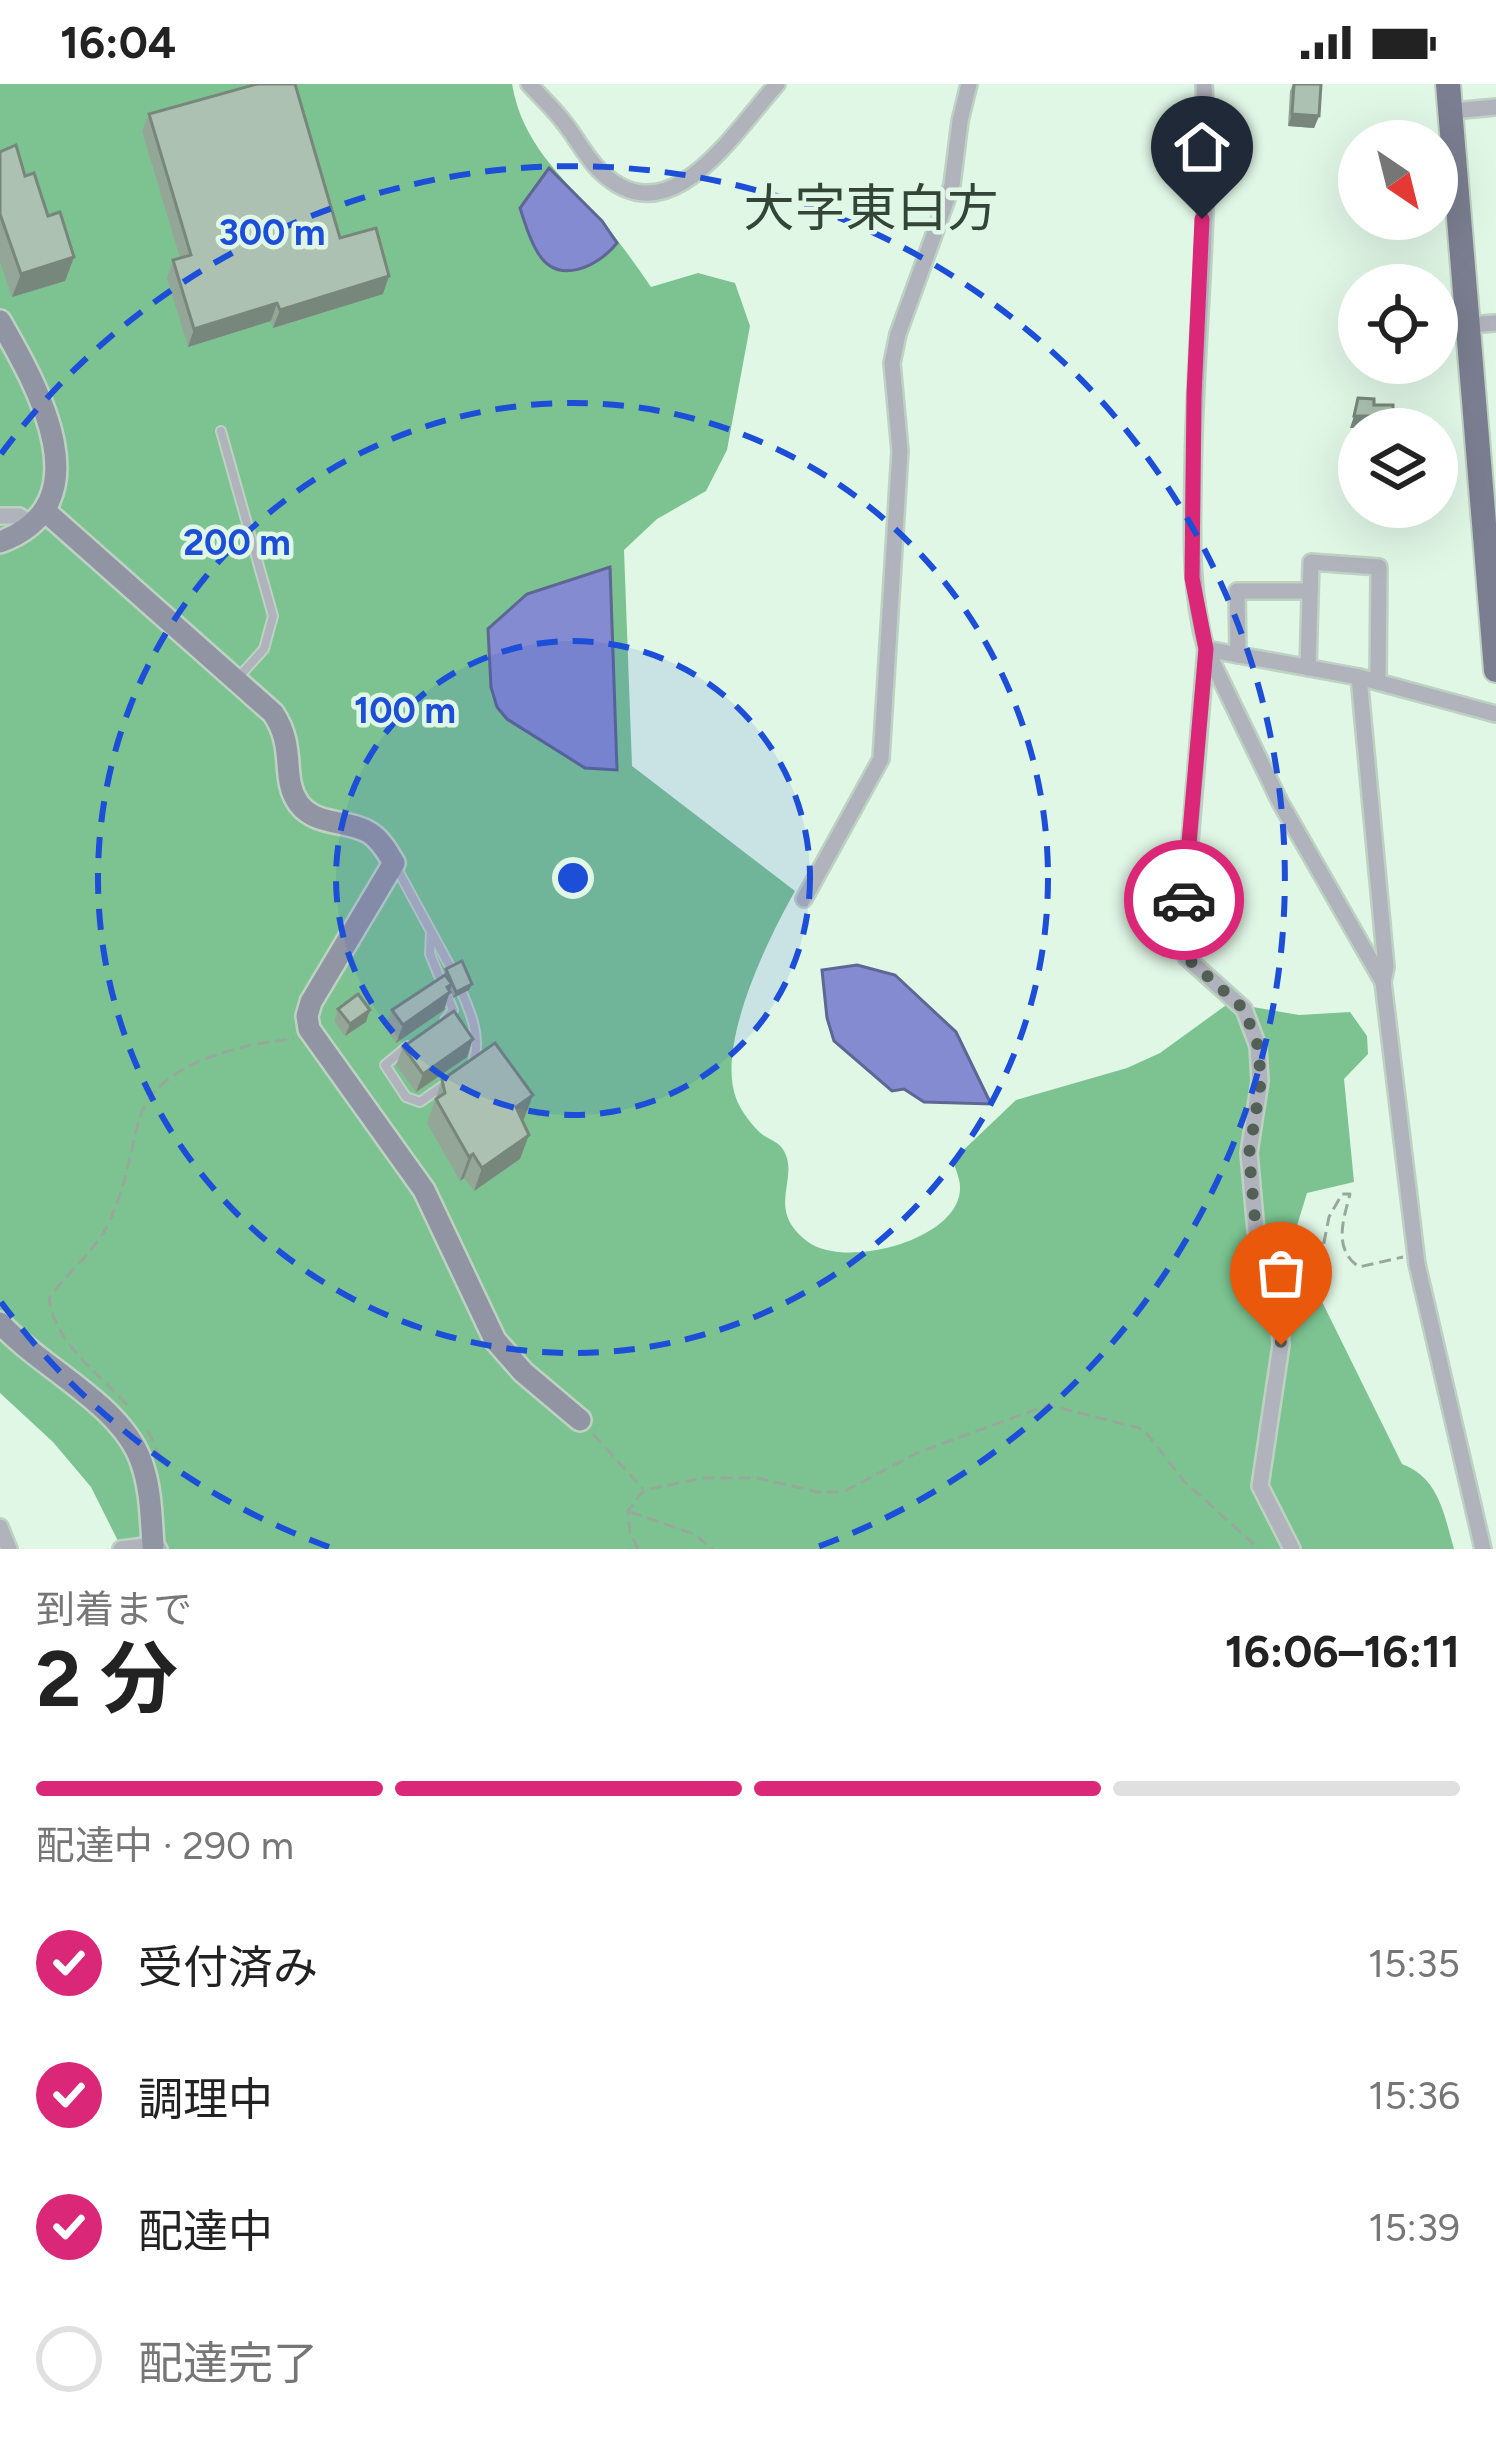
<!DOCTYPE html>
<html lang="ja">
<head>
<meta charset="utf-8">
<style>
  :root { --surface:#fff; --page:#f6f6f6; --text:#222; --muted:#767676; --line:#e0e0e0; --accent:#db2777 }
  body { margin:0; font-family:Figtree,"Noto Sans JP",sans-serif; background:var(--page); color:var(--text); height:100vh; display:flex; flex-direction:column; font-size:45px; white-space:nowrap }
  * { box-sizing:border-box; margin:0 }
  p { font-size:39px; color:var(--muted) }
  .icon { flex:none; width:66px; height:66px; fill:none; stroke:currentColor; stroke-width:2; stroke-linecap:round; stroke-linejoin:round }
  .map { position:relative; height:1465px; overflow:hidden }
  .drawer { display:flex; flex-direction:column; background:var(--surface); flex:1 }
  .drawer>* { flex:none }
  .needle { width:78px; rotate:145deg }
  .buttons { position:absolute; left:1338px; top:36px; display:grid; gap:24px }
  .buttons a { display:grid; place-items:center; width:120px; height:120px; border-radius:50%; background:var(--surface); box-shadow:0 12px 48px #0002; font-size:60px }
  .pin { position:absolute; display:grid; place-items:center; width:102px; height:102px; color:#fff; margin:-123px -51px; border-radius:50% 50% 50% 0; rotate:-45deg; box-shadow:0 0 12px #0007 }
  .pin .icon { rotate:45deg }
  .courier { position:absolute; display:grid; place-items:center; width:120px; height:120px; margin:-60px; border:9px solid #db2777; border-radius:50%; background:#fff; color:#222; box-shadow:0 3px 15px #0007 }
  .headline em { font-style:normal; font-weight:700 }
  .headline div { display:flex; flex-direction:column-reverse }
  .headline { display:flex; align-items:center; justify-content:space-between; height:204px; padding:0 36px }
  h1 { font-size:78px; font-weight:700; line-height:90px }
  .bar { display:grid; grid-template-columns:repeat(4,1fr); gap:18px 12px; align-content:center; height:144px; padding:0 36px }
  .bar i { height:15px; border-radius:9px; background:var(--line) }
  .bar .on { background:var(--accent) }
  .bar p { grid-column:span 4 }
  ol { padding:0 36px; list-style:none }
  li { display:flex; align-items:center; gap:36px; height:132px }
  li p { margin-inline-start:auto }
  li .icon { padding:12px; border-radius:50%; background:var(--accent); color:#fff; stroke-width:4 }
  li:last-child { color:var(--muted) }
  li i { width:66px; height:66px; border:6px solid var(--line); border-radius:50% }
  .status { display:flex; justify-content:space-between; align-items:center; height:84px; padding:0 60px; background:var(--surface); direction:ltr }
  .status svg { height:33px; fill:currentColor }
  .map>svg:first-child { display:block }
</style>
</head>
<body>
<div class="status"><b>16:04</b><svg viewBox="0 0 49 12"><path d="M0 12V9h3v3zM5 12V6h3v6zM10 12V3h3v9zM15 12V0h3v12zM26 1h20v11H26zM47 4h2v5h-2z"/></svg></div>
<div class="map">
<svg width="1496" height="1465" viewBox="0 0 1496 1465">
  <rect width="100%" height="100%" fill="#e1f7e6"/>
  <path fill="#7cc391" d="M0,0H512C522,59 561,92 599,134C618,155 635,180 651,203L698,189L735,199L750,242L727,366L706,407L657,435L624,466L632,682L795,807C768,855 716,960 736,1014C740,1026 754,1044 763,1051C772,1057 779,1058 784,1067C800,1096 764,1125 808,1158C847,1186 962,1155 960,1103C960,1095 955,1084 953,1076L1016,1016L1127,984L1160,969L1229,919L1299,931L1350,928L1367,952L1368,970L1344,995L1354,1098L1307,1109L1296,1145L1300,1173L1402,1380C1439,1394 1444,1430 1454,1465H145L118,1457L91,1403L53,1358L0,1309Z"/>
  <g fill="#848bd0" stroke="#5e6694" stroke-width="3">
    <path d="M549,84L602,137L617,159C598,183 558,202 538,169C529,155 525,139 520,124Z"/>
    <polygon points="610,483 617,686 585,684 507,635 497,623 491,603 488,545 527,510"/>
    <polygon points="857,881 895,891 956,948 991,1020 924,1018 904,1005 892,1007 834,957 827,934 822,886"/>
  </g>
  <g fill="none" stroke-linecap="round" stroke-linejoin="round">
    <defs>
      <g id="lane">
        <polyline points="221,347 273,532 264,565 237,595"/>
        <polyline points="395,781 453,888"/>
        <polyline points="431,848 430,870 453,926 445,936"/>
        <path d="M459,902C470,927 482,953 473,979"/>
        <polyline points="408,962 385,981 406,1013 420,1018 447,999"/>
      </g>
      <g id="street">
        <path d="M529,0C541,13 555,26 566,41C577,55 586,73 599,86C669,156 733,49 777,0"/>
        <path d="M1204,0C1212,130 1194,262 1193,393C1192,452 1190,508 1206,565L1280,718L1383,898L1417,1180L1483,1465"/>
        <polyline points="1453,27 1496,23"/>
        <polyline points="1469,241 1496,239"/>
        <polyline points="0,432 19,432 33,440"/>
        <polyline points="1238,571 1237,507 1310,507"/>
        <polyline points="1308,584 1311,478 1379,483 1378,598"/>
        <polyline points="1359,593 1386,883 1383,898"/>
        <polyline points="804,815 881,675 900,367 892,279 898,250 952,101 960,37 969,0"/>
        <polyline points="0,1443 9,1465"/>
        <polyline points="121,1465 153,1461 159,1465"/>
        <polyline points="1292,1465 1260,1402 1281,1261 1280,1243 1256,1147 1249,1069 1260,997 1258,962 1244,925 1186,873 1182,854 1206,565 1359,593 1496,630"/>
      </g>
      <g id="secondary">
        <path d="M0,237C38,303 104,420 0,458"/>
        <path d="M45,427L273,629C297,664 280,694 299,720C317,743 348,735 370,749C381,756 388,769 394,779L311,918L307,932L309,945L424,1106L495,1256L523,1288L580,1336"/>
        <path d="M0,1239C41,1284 121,1320 141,1377C151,1404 151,1433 153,1461"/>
      </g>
      <polyline id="primary" points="1448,0 1496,586"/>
    </defs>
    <use href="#lane" stroke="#bed2c3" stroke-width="12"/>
    <use href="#street" stroke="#bed2c3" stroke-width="20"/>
    <use href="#secondary" stroke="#bed2c3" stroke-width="26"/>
    <use href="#primary" stroke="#bed2c3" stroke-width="28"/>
    <g stroke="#97a89b" stroke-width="3" stroke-dasharray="12 6" stroke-linecap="butt">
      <path d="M1273,1152L1285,1146L1292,1151L1296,1174L1315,1204L1329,1133L1342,1110H1350C1343,1137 1333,1165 1359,1183L1403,1173"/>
      <path d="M127,1321C99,1289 54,1259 49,1214C66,1190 94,1168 107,1142C125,1107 129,1073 139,1036C154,979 244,959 294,955"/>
      <polyline points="148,1347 159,1371"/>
      <polyline points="593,1350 643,1405"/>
      <polyline points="630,1428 694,1450 713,1465"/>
      <polyline points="638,1465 630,1448 628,1427 644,1406 703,1394 757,1394 818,1408 843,1408 917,1369 1048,1321 1143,1345 1184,1397 1259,1465"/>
    </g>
    <use href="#lane" stroke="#b0b2bc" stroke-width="8"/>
    <use href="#street" stroke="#b0b2bc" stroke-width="15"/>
    <use href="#secondary" stroke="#9194a3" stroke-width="21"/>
    <use href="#primary" stroke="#7b7e90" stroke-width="24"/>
  </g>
  <g fill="#94a698">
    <polygon points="1293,0 1321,0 1319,32 1314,44 1288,42 1290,7"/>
    <polygon points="149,30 340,154 383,210 273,244 271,237 188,263 167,194 173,176 180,174 142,47"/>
    <polygon points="0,68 48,132 74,173 65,197 12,213 0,178"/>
    <polygon points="446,885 472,900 469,906 453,914 450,905 450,908 444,926 396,959 385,944 392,926 444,892"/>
    <polygon points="338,925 366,938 345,952 334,937"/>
    <polygon points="403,963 467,973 416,1008 396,981"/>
    <polygon points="442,996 524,1035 522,1036 520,1075 474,1107 464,1094 460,1097 427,1039"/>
  </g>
  <g fill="#78877c">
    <polygon points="1292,30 1319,32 1314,44 1288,42"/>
    <polygon points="74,173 65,197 12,213 21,190"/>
    <polygon points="389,192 383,210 273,244 280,226"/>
    <polygon points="277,219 271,237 188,263 194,245"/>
    <polygon points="1354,332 1393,332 1388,344 1350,344"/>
    <polygon points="452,900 444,926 396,959 403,941"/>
    <polygon points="472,900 469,906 453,914 456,908"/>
    <polygon points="370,926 366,938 345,952 350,940"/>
    <polygon points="473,955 467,973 416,1008 423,990"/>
    <polygon points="533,1011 524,1035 508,1047 516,1023"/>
    <polygon points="529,1051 520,1075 474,1107 482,1084"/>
    <polygon points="473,1070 464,1094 460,1097 469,1073"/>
  </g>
  <g fill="#acc1b1" stroke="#78877c" stroke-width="3">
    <polygon points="257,0 295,0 340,154 376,144 389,192 280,226 277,219 194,245 173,176 191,171 149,30"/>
    <polygon points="1294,0 1321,0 1319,32 1292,30"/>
    <polygon points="16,61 25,92 34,89 48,132 60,128 74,173 21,190 0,130 0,68"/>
    <polygon points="1358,314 1374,315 1374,321 1393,321 1393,332 1354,332"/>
    <polygon points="462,877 472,900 456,908 446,885"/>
    <polygon points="445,891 452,900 447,903 450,908 403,941 392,926"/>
    <polygon points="358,910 370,926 350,940 338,925"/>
    <polygon points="454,927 473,955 423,990 403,963"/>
    <polygon points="495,959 533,1011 516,1023 529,1051 482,1084 473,1070 469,1073 436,1015 445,1009 442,996"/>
  </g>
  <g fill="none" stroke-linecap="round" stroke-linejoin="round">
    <polyline stroke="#536056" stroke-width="12" stroke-dasharray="0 21.6" points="1184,816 1182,854 1186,873 1244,925 1258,962 1261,997 1249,1070 1256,1147 1280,1243 1281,1261"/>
    <polyline stroke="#db2777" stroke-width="15" points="1184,816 1206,565 1192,494 1194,311 1202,135"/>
  </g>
  <circle cx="573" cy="794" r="237" fill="#1d4ed8" fill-opacity=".12"/>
  <g fill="none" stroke="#1d4ed8" stroke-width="6" stroke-dasharray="21 15">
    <circle cx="573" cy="794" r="237"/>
    <circle cx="573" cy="794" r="475"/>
    <path d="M329 1463A712 712 0 0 1 1 1218M1 370A712 712 0 1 1 817 1463"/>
  </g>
  <g text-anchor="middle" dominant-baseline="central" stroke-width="9" stroke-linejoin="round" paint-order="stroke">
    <g font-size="51" fill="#324537" stroke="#e1f7e6">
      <text x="871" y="124">大字東白方</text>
    </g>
  </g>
  <circle cx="573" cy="794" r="18" fill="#1d4ed8" stroke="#e1f7e6" stroke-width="6"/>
  <g font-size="36" text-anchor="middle" font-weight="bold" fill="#1d4ed8" stroke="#e1f7e6" stroke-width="9" stroke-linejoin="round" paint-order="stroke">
    <text x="272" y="161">300 m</text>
    <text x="237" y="471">200 m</text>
    <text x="405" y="639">100 m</text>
  </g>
</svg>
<div class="buttons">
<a><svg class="needle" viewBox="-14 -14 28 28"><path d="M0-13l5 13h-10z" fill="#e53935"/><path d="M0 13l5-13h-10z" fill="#767676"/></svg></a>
<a><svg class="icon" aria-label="locate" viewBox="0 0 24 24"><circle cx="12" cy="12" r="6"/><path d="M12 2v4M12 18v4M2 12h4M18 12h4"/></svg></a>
<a><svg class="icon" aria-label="layers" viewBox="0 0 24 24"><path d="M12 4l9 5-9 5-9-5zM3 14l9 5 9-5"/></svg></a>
</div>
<div class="pin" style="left:1281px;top:1261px;background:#ea580c"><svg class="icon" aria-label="bag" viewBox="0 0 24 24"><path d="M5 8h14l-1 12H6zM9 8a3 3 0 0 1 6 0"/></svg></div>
<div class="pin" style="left:1202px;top:135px;background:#1f2937"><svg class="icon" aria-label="home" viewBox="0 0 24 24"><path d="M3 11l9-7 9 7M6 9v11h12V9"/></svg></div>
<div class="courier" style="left:1184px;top:816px"><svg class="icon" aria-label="car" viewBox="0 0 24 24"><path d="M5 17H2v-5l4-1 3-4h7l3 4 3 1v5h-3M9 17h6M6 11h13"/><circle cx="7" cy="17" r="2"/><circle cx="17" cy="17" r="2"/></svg></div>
</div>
<section class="drawer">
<div class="headline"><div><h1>2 分</h1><p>到着まで</p></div><em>16:06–16:11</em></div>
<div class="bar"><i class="on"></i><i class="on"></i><i class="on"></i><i></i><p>配達中 · 290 m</p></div>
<ol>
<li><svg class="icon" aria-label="check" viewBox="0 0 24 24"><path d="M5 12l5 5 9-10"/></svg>受付済み<p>15:35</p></li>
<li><svg class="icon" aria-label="check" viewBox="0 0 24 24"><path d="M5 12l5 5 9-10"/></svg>調理中<p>15:36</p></li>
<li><svg class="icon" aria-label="check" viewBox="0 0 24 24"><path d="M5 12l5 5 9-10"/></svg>配達中<p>15:39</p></li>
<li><i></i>配達完了</li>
</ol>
</section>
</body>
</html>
